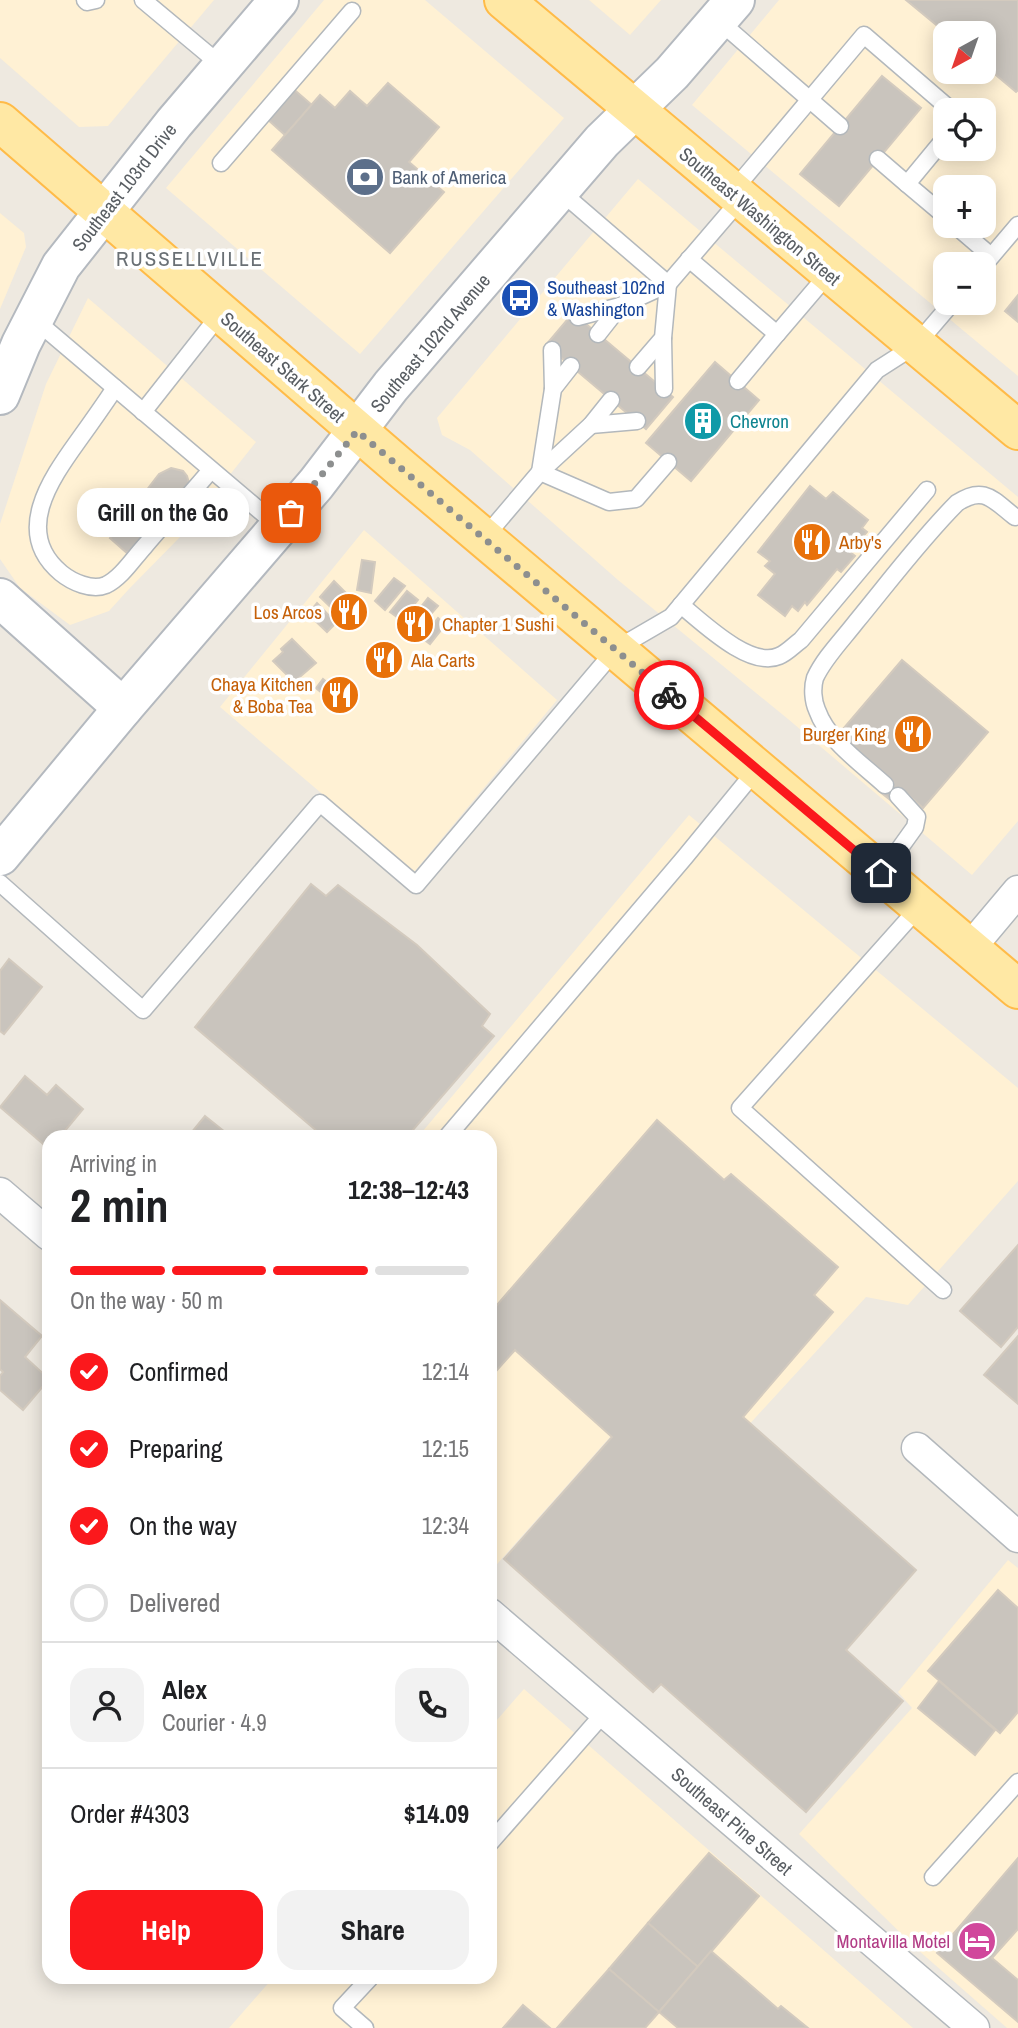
<!DOCTYPE html>
<html lang="en">
<head>
<meta charset="utf-8">
<style>
  :root { --surface:#fff; --page:#f2f2f2; --text:#202124; --muted:#757577; --line:#e0e0e0; --accent:#fb181c }
  body { margin:0; font-family:"Archivo Narrow",sans-serif; background:var(--page); color:var(--text); height:100vh; display:flex; flex-direction:column; font-size:26px; white-space:nowrap }
  * { box-sizing:border-box; margin:0 }
  p { font-size:23px; color:var(--muted) }
  .icon { flex:none; width:38px; height:38px; fill:none; stroke:currentColor; stroke-width:2; stroke-linecap:round; stroke-linejoin:round }
  .map { position:relative; flex:1; overflow:hidden }
  .drawer { position:absolute; left:42px; top:1130px; width:455px; height:854px; display:flex; flex-direction:column; background:var(--surface); border-radius:21px; box-shadow:0 4px 18px #0003 }
  .drawer>* { flex:none }
  .needle { width:46px; rotate:220deg }
  .fabs { position:absolute; left:933px; top:21px; display:grid; gap:14px }
  .fabs a { display:grid; place-items:center; width:63px; height:63px; border-radius:14px; background:var(--surface); box-shadow:0 4px 18px #0003; font-size:35px }
  .pin { position:absolute; display:grid; place-items:center; width:60px; height:60px; color:#fff; margin:-30px; border-radius:14px; box-shadow:0 4px 10px #0006 }
  .courier { position:absolute; display:grid; place-items:center; width:70px; height:70px; margin:-35px; border:5px solid #fb181c; border-radius:50%; background:#fff; color:#222; box-shadow:0 2px 9px #0007 }
  .bubble { position:absolute; height:49px; border-radius:21px; background:var(--surface); box-shadow:0 4px 18px #0003; font-size:23px; font-weight:700; line-height:49px; text-align:center }
  .summary em { font-style:normal; font-weight:700 }
  .summary div { display:flex; flex-direction:column-reverse }
  .summary { display:flex; align-items:center; justify-content:space-between; height:119px; padding:0 28px }
  h1 { font-size:46px; font-weight:700; line-height:52px }
  .bar { display:grid; grid-template-columns:repeat(4,1fr); gap:10px 7px; align-content:center; height:84px; padding:0 28px }
  .bar i { height:9px; border-radius:5px; background:var(--line) }
  .bar .selected { background:var(--accent) }
  .bar p { grid-column:span 4 }
  .line { display:flex; align-items:center; gap:18px; padding:0 28px; border-top:2px solid var(--line) }
  .line div { flex:1 }
  .round { display:grid; place-items:center; flex:none; width:74px; height:74px; border-radius:21px; background:var(--page) }
  ol { padding:0 28px; list-style:none }
  li { display:flex; align-items:center; gap:21px; height:77px }
  li p { margin-inline-start:auto }
  li .icon { padding:7px; border-radius:50%; background:var(--accent); color:#fff; stroke-width:4 }
  li:last-child { color:var(--muted) }
  li i { width:38px; height:38px; border:4px solid var(--line); border-radius:50% }
  .button { display:flex; gap:14px; margin-top:auto; padding:14px 28px }
  .button a { flex:1; height:80px; border-radius:21px; background:var(--accent); color:#fff; font-size:28px; font-weight:700; line-height:80px; text-align:center }
  .button a+a { background:var(--page); color:var(--text) }
  .map>svg:first-child { display:block }
</style>
</head>
<body>
<div class="map">
<svg width="1018" height="2028" viewBox="0 0 1018 2028">
  <rect width="100%" height="100%" fill="#eee9e0"/>
  <g fill="#fff1d4" fill-rule="evenodd">
    <polygon points="0,0 214,0 108,126 79,127 0,58"/>
    <polygon points="324,0 425,0 564,118 360,354 166,188"/>
    <polygon points="589,0 661,0 630,35"/>
    <path d="M779,0H1018V376L692,105ZM945,33H984V72H945ZM945,110H984V149H945ZM945,187H984V226H945ZM945,264H984V303H945Z"/>
    <polygon points="638,179 1018,497 1018,821 972,875 788,719 618,580 470,450 442,435 437,418"/>
    <polygon points="0,213 24,233 26,247 0,309"/>
    <polygon points="88,298 256,442 182,535 129,589 109,611 70,625 20,588 0,559 0,524 46,384"/>
    <polygon points="364,530 557,700 414,872 220,707"/>
    <polygon points="689,815 1018,1088 1018,1181 908,1305 866,1297 680,1500 610,1437 491,1571 490,1138 417,1138"/>
    <polygon points="1008,1560 1018,1568 1018,2028 1007,2028 918,1950 799,1834 912,1708 898,1692"/>
    <polygon points="524,1689 913,2028 229,2028 273,1978 490,1978 490,1728"/>
  </g>
  <g fill="#c9c4bd" stroke="#d3cabe" stroke-width="2">
    <polygon points="906,0 1018,0 1018,90 1016,92 984,65 984,33 946,33"/>
    <polygon points="882,76 921,108 839,206 800,174"/>
    <polygon points="283,80 312,105 285,135 257,110"/>
    <polygon points="388,83 439,127 409,162 444,192 390,253 272,150 320,95 335,108 350,91 367,106"/>
    <polygon points="1018,295 1018,322 1005,311"/>
    <polygon points="573,313 673,397 646,429 546,345"/>
    <polygon points="715,362 759,400 691,481 646,443"/>
    <polygon points="171,468 183,471 187,476 189,483 185,494 127,553 110,538 159,474"/>
    <polygon points="810,486 826,499 833,492 868,520 862,528 867,532 850,552 855,556 841,572 837,569 807,605 805,602 798,611 792,606 785,616 758,595 775,574 765,566 770,561 758,552"/>
    <polygon points="362,560 375,562 371,593 357,590"/>
    <polygon points="394,578 405,586 385,610 375,601"/>
    <polygon points="334,581 358,605 353,612 356,615 350,622 346,618 344,620 320,597"/>
    <polygon points="407,591 418,600 401,620 390,612"/>
    <polygon points="428,598 438,606 414,634 405,627"/>
    <polygon points="317,603 336,623 327,632 308,614"/>
    <polygon points="438,618 445,625 430,644 422,638"/>
    <polygon points="292,639 316,663 294,682 273,661 283,652 281,649"/>
    <polygon points="902,660 988,732 923,808 903,790 893,802 879,791 889,779 838,735"/>
    <polygon points="323,679 351,702 344,711 316,688"/>
    <polygon points="311,884 326,896 338,885 417,945 490,1014 482,1026 494,1036 406,1138 325,1138 195,1027"/>
    <polygon points="9,959 42,987 4,1034 0,1031 0,971"/>
    <polygon points="25,1076 47,1095 56,1085 83,1109 59,1138 49,1138 49,1149 0,1107"/>
    <polygon points="205,1116 230,1136 229,1138 187,1138"/>
    <polygon points="657,1120 724,1180 731,1174 838,1267 814,1295 833,1312 743,1417 916,1570 846,1650 903,1701 806,1812 661,1684 653,1692 504,1559 612,1437 515,1350 490,1378 490,1313"/>
    <polygon points="1018,1245 1018,1327 1001,1347 960,1311"/>
    <polygon points="0,1300 42,1336 25,1357 49,1379 23,1410 0,1390 0,1376 3,1372 0,1369"/>
    <polygon points="1018,1336 1018,1404 984,1375"/>
    <polygon points="998,1590 1018,1608 1018,1712 1000,1733 928,1671"/>
    <polygon points="939,1681 995,1730 975,1755 918,1708"/>
    <polygon points="709,1853 759,1896 698,1967 648,1923"/>
    <polygon points="1018,1858 1018,1929 992,1958 1018,1980 1018,2022 937,1953"/>
    <polygon points="648,1923 698,1967 659,2012 609,1969"/>
    <polygon points="711,1951 778,2009 781,2006 808,2028 678,2028 659,2012"/>
    <polygon points="609,1969 659,2012 645,2028 557,2028"/>
    <polygon points="523,2005 550,2028 503,2028"/>
  </g>
  <g fill="none" stroke-linecap="round" stroke-linejoin="round">
    <defs>
      <g id="lane">
        <polyline points="85,0 87,2 96,0"/>
        <polyline points="143,0 222,66"/>
        <polyline points="718,20 840,126"/>
        <polyline points="945,138 907,184 945,216"/>
        <polyline points="878,159 907,184"/>
        <polyline points="221,163 352,11"/>
        <polyline points="560,191 668,284"/>
        <polyline points="732,192 864,35 951,110"/>
        <polyline points="956,226 991,256"/>
        <polyline points="689,259 777,334 829,273"/>
        <polyline points="984,265 1018,225"/>
        <polyline points="578,317 620,306"/>
        <polyline points="34,319 279,527"/>
        <polyline points="598,334 620,306 668,284 740,200"/>
        <polyline points="663,338 664,389"/>
        <polyline points="552,350 553,389"/>
        <polyline points="638,367 663,338 668,284"/>
        <polyline points="738,381 777,334"/>
        <path d="M115,388C103,406 91,423 78,441C50,480 13,533 61,573C72,582 92,591 106,585C121,578 133,559 144,547C166,521 189,496 211,470"/>
        <polyline points="143,412 221,313"/>
        <polyline points="591,425 637,421"/>
        <polyline points="540,472 609,502 636,499 668,462"/>
        <polyline points="540,472 553,389 571,366"/>
        <polyline points="484,538 540,472 591,425 611,400"/>
        <path d="M681,605C702,622 750,669 779,656C787,653 794,645 801,640L927,490"/>
        <path d="M885,785C861,763 828,741 817,710C813,701 812,688 815,678C824,658 843,639 856,622C889,582 921,539 957,503C984,485 993,500 1015,517"/>
        <polyline points="882,873 915,827 917,817 898,796"/>
        <polyline points="0,883 143,1010 320,803 416,885 616,649 671,617 877,370 916,345 952,303"/>
        <polyline points="920,906 740,1108 943,1290"/>
        <polyline points="446,1138 685,857 757,769"/>
        <polyline points="490,1843 605,1712"/>
        <polyline points="933,1877 1018,1782"/>
        <polyline points="365,2028 342,2008 370,1978"/>
      </g>
      <g id="street">
        <polyline points="970,948 1018,891"/>
        <polyline points="0,1193 49,1235"/>
        <polyline points="917,1448 1018,1537"/>
        <polyline points="490,1614 974,2028"/>
      </g>
      <g id="secondary">
        <polyline points="0,395 21,344 61,266 174,123 279,0"/>
        <polyline points="0,598 123,708"/>
        <polyline points="0,856 123,708 316,484 391,386 602,141 672,73 735,0"/>
      </g>
      <g id="primary">
        <polyline points="504,0 1018,430"/>
        <polyline points="0,122 402,469 1018,989"/>
      </g>
    </defs>
    <use href="#lane" stroke="#b3b8bc" stroke-width="19"/>
    <use href="#street" stroke="#b3b8bc" stroke-width="33"/>
    <use href="#secondary" stroke="#b4b9bf" stroke-width="42"/>
    <use href="#primary" stroke="#ffbb48" stroke-width="42"/>
    <use href="#lane" stroke="#fff" stroke-width="16"/>
    <use href="#street" stroke="#fff" stroke-width="30"/>
    <use href="#secondary" stroke="#fff" stroke-width="38"/>
    <use href="#primary" stroke="#ffe8a4" stroke-width="38"/>
  </g>
  <g fill="none" stroke-linecap="round" stroke-linejoin="round">
    <polyline stroke="#8d8f8f" stroke-width="7" stroke-dasharray="0 12.6" points="291,513 357,431 669,695"/>
    <polyline stroke="#fb181c" stroke-width="9" points="669,695 881,873"/>
  </g>
  <defs>
    <symbol id="bank-disc" viewBox="-11 -11 22 22"><circle r="9.5" fill="#5c6f8a" stroke="#fff"/><path d="M-6-4H6V4H-6ZM0-2.3a2.3 2.3 0 1 0 0 4.6a2.3 2.3 0 1 0 0-4.6Z" fill="#fff"/></symbol>
    <symbol id="bus-disc" viewBox="-11 -11 22 22"><circle r="9.5" fill="#1a4fb4" stroke="#fff"/><path d="M-5-6H5V4H4V6H2V4H-2V6H-4V4H-5ZM-3.5-4V0h7V-4ZM-3.5 1.2v1.5H-2V1.2ZM2 1.2v1.5H3.5V1.2Z" fill="#fff"/></symbol>
    <symbol id="building-disc" viewBox="-11 -11 22 22"><circle r="9.5" fill="#0f9aa8" stroke="#fff"/><path d="M-4-6H4V6H1V3H-1V6H-4ZM-2.5-4.3h1.7v1.8h-1.7ZM.8-4.3h1.7v1.8H.8ZM-2.5-1h1.7V.8h-1.7ZM.8-1h1.7V.8H.8Z" fill="#fff"/></symbol>
    <symbol id="restaurant-disc" viewBox="-11 -11 22 22"><circle r="9.5" fill="#e8710a" stroke="#fff"/><path d="M-5-6h1v4h1v-4h1v4h1v-4h1v5L-1.5 .5V6h-2V.5L-5-1ZM5-6V6H3V1.5H1.5Q1.5-4 5-6Z" fill="#fff"/></symbol>
    <symbol id="hotel-disc" viewBox="-11 -11 22 22"><circle r="9.5" fill="#d1479c" stroke="#fff"/><path d="M-6-4.5h1.5V1H6V5H4.5V3h-9V5H-6ZM-4 0a1.8 1.8 0 1 1 3.6 0ZM.5 0V-2.5h3Q6-2.5 6 0Z" fill="#fff"/></symbol>
  </defs>
  <g fill-rule="evenodd">
    <use href="#bank-disc" x="343" y="155" width="44" height="44"/>
    <use href="#bus-disc" x="498" y="276" width="44" height="44"/>
    <use href="#building-disc" x="681" y="399" width="44" height="44"/>
    <use href="#restaurant-disc" x="790" y="520" width="44" height="44"/>
    <use href="#restaurant-disc" x="327" y="590" width="44" height="44"/>
    <use href="#restaurant-disc" x="393" y="602" width="44" height="44"/>
    <use href="#restaurant-disc" x="362" y="638" width="44" height="44"/>
    <use href="#restaurant-disc" x="318" y="673" width="44" height="44"/>
    <use href="#restaurant-disc" x="891" y="712" width="44" height="44"/>
    <use href="#hotel-disc" x="955" y="1919" width="44" height="44"/>
  </g>
  <g text-anchor="middle" dominant-baseline="central" stroke-width="7" stroke-linejoin="round" paint-order="stroke">
    <g font-size="19" fill="#4e5e75" stroke="#fff" text-anchor="start">
      <text x="392" y="177">Bank of America</text>
    </g>
    <g font-size="19" fill="#595e63" stroke="#fff">
      <text transform="translate(124 187) rotate(-52)">Southeast 103rd Drive</text>
      <text transform="translate(760 216) rotate(40)">Southeast Washington Street</text>
      <text transform="translate(430 343) rotate(-50)">Southeast 102nd Avenue</text>
      <text transform="translate(283 367) rotate(41)">Southeast Stark Street</text>
      <text transform="translate(732 1821) rotate(41)">Southeast Pine Street</text>
    </g>
    <g font-size="19" fill="#164399" stroke="#fff" text-anchor="start">
      <text x="547" y="287">Southeast 102nd<tspan x="547" dy="22">&amp; Washington</tspan></text>
    </g>
    <g font-size="19" fill="#0d838f" stroke="#fff" text-anchor="start">
      <text x="730" y="421">Chevron</text>
    </g>
    <g font-size="19" fill="#c56008" stroke="#fff" text-anchor="start">
      <text x="839" y="542">Arby's</text>
      <text x="322" y="612" text-anchor="end">Los Arcos</text>
      <text x="442" y="624">Chapter 1 Sushi</text>
      <text x="411" y="660">Ala Carts</text>
      <text x="313" y="684" text-anchor="end">Chaya Kitchen<tspan x="313" dy="22">&amp; Boba Tea</tspan></text>
      <text x="886" y="734" text-anchor="end">Burger King</text>
    </g>
    <g font-size="19" fill="#b23c85" stroke="#fff" text-anchor="end">
      <text x="950" y="1941">Montavilla Motel</text>
    </g>
    <g font-size="21" letter-spacing="2" fill="#6a7075" stroke="#fff">
      <text x="190" y="258">RUSSELLVILLE</text>
    </g>
  </g>
</svg>
<div class="fabs">
<a><svg class="needle" viewBox="-14 -14 28 28"><path d="M0-13l5 13h-10z" fill="#e53935"/><path d="M0 13l5-13h-10z" fill="#757577"/></svg></a>
<a><svg class="icon" aria-label="locate" viewBox="0 0 24 24"><circle cx="12" cy="12" r="6"/><path d="M12 2v4M12 18v4M2 12h4M18 12h4"/></svg></a>
<a>+</a>
<a>−</a>
</div>
<div class="pin" style="left:291px;top:513px;background:#ea580c"><svg class="icon" aria-label="bag" viewBox="0 0 24 24"><path d="M5 8h14l-1 12H6zM9 8a3 3 0 0 1 6 0"/></svg></div>
<div class="pin" style="left:881px;top:873px;background:#1f2937"><svg class="icon" aria-label="home" viewBox="0 0 24 24"><path d="M3 11l9-7 9 7M6 9v11h12V9"/></svg></div>
<div class="courier" style="left:669px;top:695px"><svg class="icon" aria-label="bike" viewBox="0 0 24 24"><circle cx="6" cy="16" r="4"/><circle cx="18" cy="16" r="4"/><path d="M6 16l4-8h5l3 8M10 8l3 8H6M13 5h3"/></svg></div>
<div class="bubble" style="left:77px;top:488px;width:172px">Grill on the Go</div>
<section class="drawer">
<div class="summary"><div><h1>2 min</h1><p>Arriving in</p></div><em>12:38–12:43</em></div>
<div class="bar"><i class="selected"></i><i class="selected"></i><i class="selected"></i><i></i><p>On the way · 50 m</p></div>
<ol>
<li><svg class="icon" aria-label="check" viewBox="0 0 24 24"><path d="M5 12l5 5 9-10"/></svg>Confirmed<p>12:14</p></li>
<li><svg class="icon" aria-label="check" viewBox="0 0 24 24"><path d="M5 12l5 5 9-10"/></svg>Preparing<p>12:15</p></li>
<li><svg class="icon" aria-label="check" viewBox="0 0 24 24"><path d="M5 12l5 5 9-10"/></svg>On the way<p>12:34</p></li>
<li><i></i>Delivered</li>
</ol>
<div class="line" style="height:126px"><a class="round"><svg class="icon" aria-label="person" viewBox="0 0 24 24"><circle cx="12" cy="8" r="4"/><path d="M4 21q1-7 8-7t8 7"/></svg></a><div><b>Alex</b><p>Courier · 4.9</p></div><a class="round"><svg class="icon" aria-label="phone" viewBox="0 0 24 24"><path d="M5 4h4l2 5-3 2q2 4 5 5l2-3 5 2v4C11 20 4 13 5 4z"/></svg></a></div>
<div class="line" style="height:91px"><div>Order #4303</div><b>$14.09</b></div>
<div class="button"><a>Help</a><a>Share</a></div>
</section>
</div>
</body>
</html>
